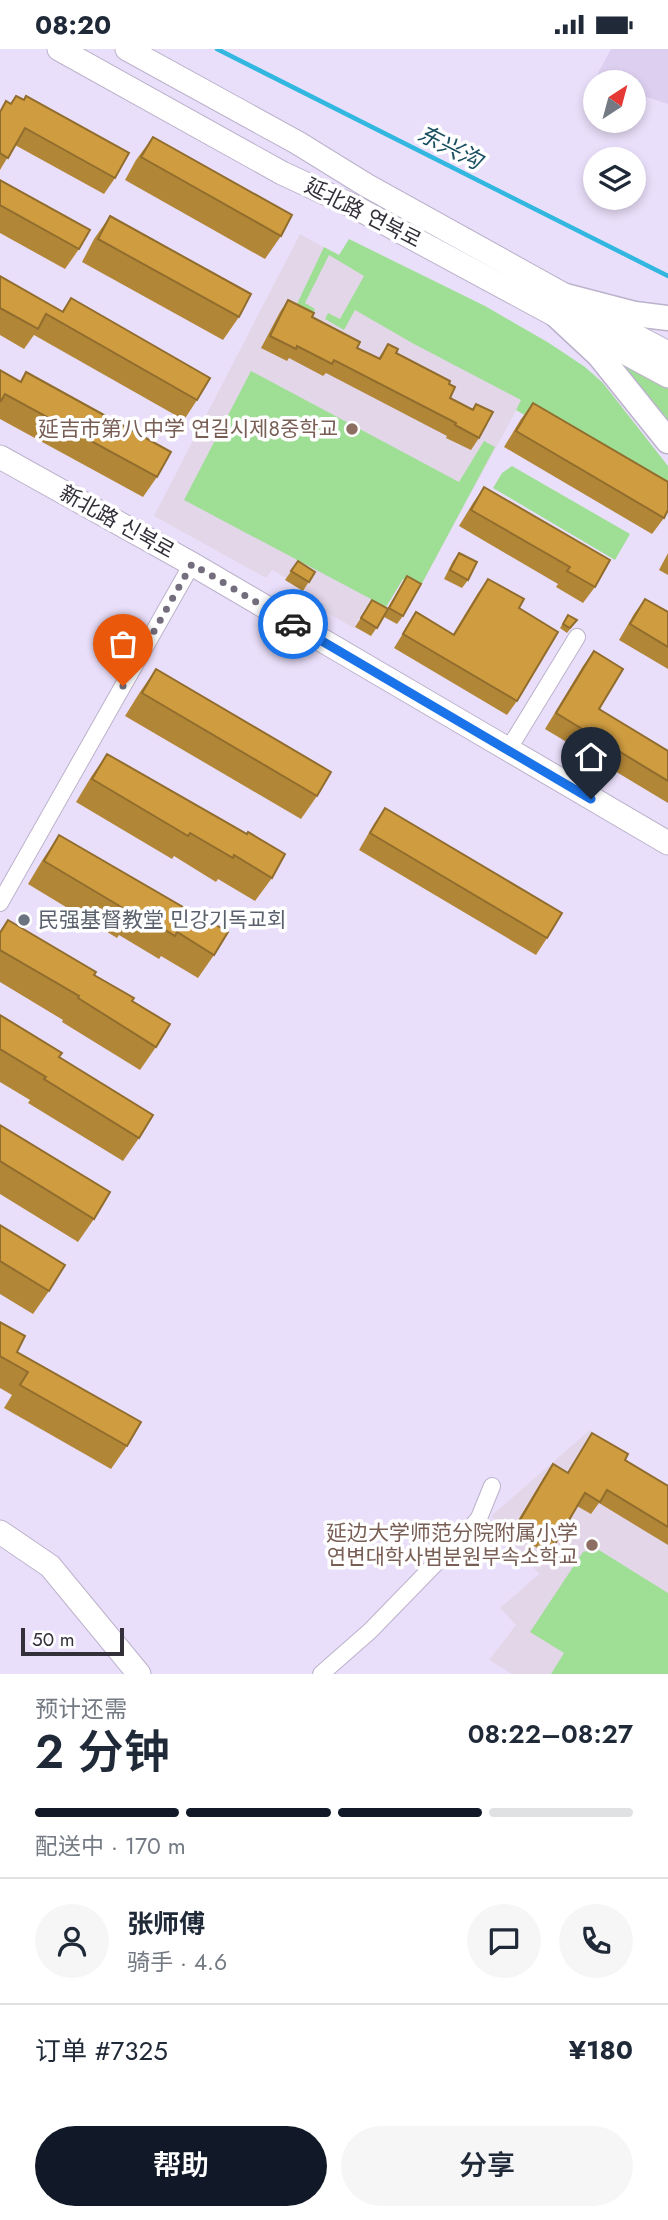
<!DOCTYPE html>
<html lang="zh">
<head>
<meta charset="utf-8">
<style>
  :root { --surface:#fff; --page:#f6f6f7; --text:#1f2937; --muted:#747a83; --line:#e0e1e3; --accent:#111827 }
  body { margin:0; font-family:Jost,"Noto Sans SC","Noto Sans KR",sans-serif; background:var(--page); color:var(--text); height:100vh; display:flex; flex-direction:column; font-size:26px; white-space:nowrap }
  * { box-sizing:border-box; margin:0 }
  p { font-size:23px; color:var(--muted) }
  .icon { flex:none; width:38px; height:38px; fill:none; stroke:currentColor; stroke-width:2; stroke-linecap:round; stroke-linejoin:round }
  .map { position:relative; height:1625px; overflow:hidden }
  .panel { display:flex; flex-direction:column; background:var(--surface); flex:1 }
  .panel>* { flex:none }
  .needle { width:46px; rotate:36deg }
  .tools { position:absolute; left:583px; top:21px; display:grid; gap:14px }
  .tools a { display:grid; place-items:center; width:63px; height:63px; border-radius:50%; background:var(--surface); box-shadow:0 4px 10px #0003; font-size:35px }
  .scale { position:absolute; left:21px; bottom:18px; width:103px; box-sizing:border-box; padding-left:7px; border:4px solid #34303a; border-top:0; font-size:19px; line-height:24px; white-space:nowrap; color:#34303a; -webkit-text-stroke:5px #fff; paint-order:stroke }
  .pin { position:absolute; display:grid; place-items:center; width:60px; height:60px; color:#fff; margin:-72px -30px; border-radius:50% 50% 50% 0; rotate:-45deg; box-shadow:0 0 7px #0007 }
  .pin .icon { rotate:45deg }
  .courier { position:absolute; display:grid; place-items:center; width:70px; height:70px; margin:-35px; border:5px solid #1a73e8; border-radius:50%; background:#fff; color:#222; box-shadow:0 2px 9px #0007 }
  .head em { font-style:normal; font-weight:600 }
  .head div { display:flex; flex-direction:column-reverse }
  .head { display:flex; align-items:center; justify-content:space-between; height:119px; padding:0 35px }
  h1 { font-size:46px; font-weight:600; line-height:52px }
  .bar { display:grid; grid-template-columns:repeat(4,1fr); gap:10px 7px; align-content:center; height:84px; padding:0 35px }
  .bar i { height:9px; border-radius:5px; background:var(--line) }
  .bar .on { background:var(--accent) }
  .bar p { grid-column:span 4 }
  .line { display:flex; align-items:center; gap:18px; padding:0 35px; border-top:2px solid var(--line) }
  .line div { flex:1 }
  .round { display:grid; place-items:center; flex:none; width:74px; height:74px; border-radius:37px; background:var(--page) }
  .primary-button { display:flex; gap:14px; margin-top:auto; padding:14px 35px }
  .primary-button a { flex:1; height:80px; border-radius:42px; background:var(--accent); color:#fff; font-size:28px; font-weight:600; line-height:80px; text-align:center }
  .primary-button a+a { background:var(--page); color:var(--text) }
  .status { display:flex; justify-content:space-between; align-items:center; height:49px; padding:0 35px; background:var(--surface); direction:ltr }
  .status svg { height:19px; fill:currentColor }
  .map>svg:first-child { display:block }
</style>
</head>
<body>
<div class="status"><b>08:20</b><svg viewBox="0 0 49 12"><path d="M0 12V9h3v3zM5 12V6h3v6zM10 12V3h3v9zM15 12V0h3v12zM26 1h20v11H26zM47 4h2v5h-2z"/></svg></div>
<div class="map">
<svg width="668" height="1625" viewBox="0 0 668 1625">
  <rect width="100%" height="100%" fill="#eadffa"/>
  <polygon fill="#dccfef" points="611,0 668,0 668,55 634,44 634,33 608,33 597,26"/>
  <g fill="#e3d6e9">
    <polygon points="300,185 540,318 419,540 403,530 381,567 365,558 354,579 304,551 306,541 272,521 266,529 154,467"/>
    <polygon points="590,1381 636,1426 668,1446 668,1625 512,1625 489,1611 516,1576 500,1559 539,1525 491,1467"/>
  </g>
  <g fill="#9fdf95">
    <polygon points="349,190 485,257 549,294 585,318 603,334 668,417 668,451 516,361 521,351 414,295 355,261 344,281 325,270 328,264 340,270 364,227 329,206 305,254 315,260 313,265 296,257 324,198 339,206"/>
    <polygon points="616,309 668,336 668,375"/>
    <polygon points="251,322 459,433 484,392 495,398 419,540 403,530 386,558 184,451"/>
    <polygon points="512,417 630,485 615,511 493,439 502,424"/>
    <polygon points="594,1498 668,1544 668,1625 551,1625 564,1604 530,1583 583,1503 591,1501"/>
  </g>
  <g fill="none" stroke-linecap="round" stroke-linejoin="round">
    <polyline stroke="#32b8e0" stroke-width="4.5" points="217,0 668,227"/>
    <defs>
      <g id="street">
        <polyline points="508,701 577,588"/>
        <polyline points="0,854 192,515"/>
        <polyline points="321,1625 370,1582 474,1475 479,1469 492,1437"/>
      </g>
      <g id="secondary">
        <polyline points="59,0 282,124 355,158 668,327"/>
        <polyline points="127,0 298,94 366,136 566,247 590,263 668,304"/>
        <polyline points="0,408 192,515 668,794"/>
        <polyline points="0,1483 50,1517 139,1625"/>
      </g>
      <g id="primary">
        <polyline points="566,247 635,265 668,269"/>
        <polyline points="555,265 599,306 668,392"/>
      </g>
    </defs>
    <use href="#street" stroke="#bcb2cb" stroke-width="18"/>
    <use href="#secondary" stroke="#bcb2cb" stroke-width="25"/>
    <use href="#primary" stroke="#bcb2cb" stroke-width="27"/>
    <use href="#street" stroke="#fff" stroke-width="16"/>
    <use href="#secondary" stroke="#fff" stroke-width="23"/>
    <use href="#primary" stroke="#fff" stroke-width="24"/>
  </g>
  <g fill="#b28637">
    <polygon points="16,47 115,129 104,145 15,96 0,121 0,63 10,55"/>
    <polygon points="153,88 281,187 265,210 125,131 136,111"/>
    <polygon points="0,131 79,200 65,220 0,184"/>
    <polygon points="110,167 239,268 223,291 82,213 94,190"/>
    <polygon points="0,227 62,262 71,249 197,351 184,371 34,286 24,300 0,286"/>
    <polygon points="288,251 312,268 357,299 378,310 388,295 396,304 449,335 450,349 472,360 476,355 479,389 471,401 446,389 447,387 326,324 323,327 289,309 287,312 261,299 280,263"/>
    <polygon points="0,321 20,332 26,323 157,428 143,448 0,370"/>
    <polygon points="533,354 664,469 652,485 504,398 521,370"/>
    <polygon points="484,438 595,538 583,554 556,538 558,535 459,477 473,454"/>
    <polygon points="459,504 468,531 462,539 444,530 453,512"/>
    <polygon points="668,504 668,526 659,521"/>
    <polygon points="298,512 315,523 303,542 285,531"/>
    <polygon points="407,527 403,567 397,575 384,568 371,587 355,578 372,551 387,560"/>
    <polygon points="488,530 519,559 517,652 507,666 394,599 416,563 453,585 478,544"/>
    <polygon points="645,550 668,563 668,620 619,591 634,565"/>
    <polygon points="568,566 577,571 567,584 560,579"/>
    <polygon points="594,602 599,660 668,702 668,754 545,680 583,617"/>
    <polygon points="156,620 317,747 301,770 125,667 140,643"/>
    <polygon points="107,705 272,829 255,852 218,830 216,833 174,807 172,810 76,753 91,728"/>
    <polygon points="385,759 547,889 536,906 359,801 374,775"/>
    <polygon points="59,786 214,906 198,929 161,907 159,910 119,886 117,889 28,835 43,810"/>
    <polygon points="8,871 94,926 132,952 156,998 140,1021 62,973 63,971 0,933 0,882"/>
    <polygon points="0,966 59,1008 139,1089 123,1112 28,1054 30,1051 0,1033"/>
    <polygon points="0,1076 94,1170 78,1193 0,1145"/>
    <polygon points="0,1176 49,1242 33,1265 0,1245"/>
    <polygon points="0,1273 17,1303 127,1397 111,1420 4,1359 12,1346 0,1339"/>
    <polygon points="592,1384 625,1411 668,1437 668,1496 599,1454 591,1465 577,1457 547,1505 511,1483 544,1428 553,1415 567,1424"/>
  </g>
  <g fill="#cf9c40" stroke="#916d2d" stroke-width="2">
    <polygon points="16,47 24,51 26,47 129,104 115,129 25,79 8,109 0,104 0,63 6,52 11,55"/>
    <polygon points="153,88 292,166 281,187 141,108"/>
    <polygon points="0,131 90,181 79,200 0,156"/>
    <polygon points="110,167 251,245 239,268 98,190"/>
    <polygon points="0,227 63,263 71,249 210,329 197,351 46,265 38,280 0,259"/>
    <polygon points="288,251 314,264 312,268 360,293 357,299 380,310 388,295 398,300 396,304 450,332 449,335 455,338 450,349 473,361 476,355 493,363 479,389 455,376 456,374 334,311 332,315 297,297 296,300 270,287"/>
    <polygon points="0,321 21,333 26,323 171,403 157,428 5,345 1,352 0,352"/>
    <polygon points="533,354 668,433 668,461 664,469 516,382"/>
    <polygon points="484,438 610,511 595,538 567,522 570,518 471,461"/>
    <polygon points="459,504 477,513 468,531 450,521"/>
    <polygon points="298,512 315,523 309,533 291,522"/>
    <polygon points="407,527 421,535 403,567 389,559"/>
    <polygon points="488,530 524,550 519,559 558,583 517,652 403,585 416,563 454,586"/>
    <polygon points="645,550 668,563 668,598 630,575"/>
    <polygon points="372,551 388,560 377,579 361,569"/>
    <polygon points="568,566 577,571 570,579 563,575"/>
    <polygon points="594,602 623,620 599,660 668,702 668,732 556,664"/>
    <polygon points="156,620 331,723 317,747 142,644"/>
    <polygon points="107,705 247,785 248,783 285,805 272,829 234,806 233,809 190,784 188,787 92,730"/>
    <polygon points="385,759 562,864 547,889 370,784"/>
    <polygon points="59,786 190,862 190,861 228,883 214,906 177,883 175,887 135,862 133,865 44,812"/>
    <polygon points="8,871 96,923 94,926 134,949 132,952 170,975 156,998 78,949 79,947 0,901 0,884"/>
    <polygon points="0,966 62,1004 59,1008 153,1066 139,1089 44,1030 46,1028 0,1000"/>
    <polygon points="0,1076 110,1143 94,1170 0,1112"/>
    <polygon points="0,1176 65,1216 49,1242 0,1212"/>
    <polygon points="0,1273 25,1287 17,1303 141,1373 127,1397 20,1336 28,1323 0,1307"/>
    <polygon points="592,1384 628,1405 625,1411 668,1437 668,1478 607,1441 600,1453 585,1444 556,1493 520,1471 553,1415 568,1424"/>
  </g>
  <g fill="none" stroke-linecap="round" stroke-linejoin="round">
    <polyline stroke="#746d7d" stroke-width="7" stroke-dasharray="0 12.6" points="123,637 192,515 293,575"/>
    <polyline stroke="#1a73e8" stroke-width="9" points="293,575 591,750"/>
  </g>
  <g fill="#8d6e63" stroke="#fff" stroke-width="2.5">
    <circle cx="352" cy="380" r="7"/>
    <circle cx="592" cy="1496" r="7"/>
  </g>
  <circle fill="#6b7280" stroke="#fff" stroke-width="2.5" cx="24" cy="871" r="7"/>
  <g text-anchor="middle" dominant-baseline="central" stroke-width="7" stroke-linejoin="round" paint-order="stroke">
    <g font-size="21" fill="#34303a" stroke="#fff">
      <text transform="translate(363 164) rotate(27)">延北路 연북로</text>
      <text transform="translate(117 473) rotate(29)">新北路 신북로</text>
    </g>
    <g font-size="21" fill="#785e54" stroke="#fff" text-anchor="end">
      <text x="338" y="380">延吉市第八中学 연길시제8중학교</text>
      <text x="578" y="1484">延边大学师范分院附属小学<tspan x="578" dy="24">연변대학사범분원부속소학교</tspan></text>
    </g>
    <g font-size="21" fill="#5b616d" stroke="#fff" text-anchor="start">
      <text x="38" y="871">民强基督教堂 민강기독교회</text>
    </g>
    <g font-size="23" font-style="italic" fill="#1a4f60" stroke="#fff">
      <text transform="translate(450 98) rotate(27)">东兴沟</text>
    </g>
  </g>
</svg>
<div class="tools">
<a><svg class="needle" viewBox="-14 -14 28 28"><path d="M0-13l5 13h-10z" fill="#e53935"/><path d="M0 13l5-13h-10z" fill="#747a83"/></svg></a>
<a><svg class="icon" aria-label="layers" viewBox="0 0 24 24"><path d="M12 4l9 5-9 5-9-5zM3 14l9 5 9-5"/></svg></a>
</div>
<div class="scale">50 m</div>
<div class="pin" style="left:123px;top:637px;background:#ea580c"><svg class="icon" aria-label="bag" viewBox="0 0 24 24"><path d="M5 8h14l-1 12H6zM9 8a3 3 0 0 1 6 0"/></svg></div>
<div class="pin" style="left:591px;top:750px;background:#1f2937"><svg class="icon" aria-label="home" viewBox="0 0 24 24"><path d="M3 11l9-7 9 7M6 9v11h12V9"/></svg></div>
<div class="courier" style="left:293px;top:575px"><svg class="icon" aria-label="car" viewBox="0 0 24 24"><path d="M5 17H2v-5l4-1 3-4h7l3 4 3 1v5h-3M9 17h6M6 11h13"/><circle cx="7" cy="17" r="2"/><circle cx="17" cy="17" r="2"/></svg></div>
</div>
<section class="panel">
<div class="head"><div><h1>2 分钟</h1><p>预计还需</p></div><em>08:22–08:27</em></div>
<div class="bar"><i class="on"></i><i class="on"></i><i class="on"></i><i></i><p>配送中 · 170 m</p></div>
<div class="line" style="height:126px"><a class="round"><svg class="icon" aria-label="person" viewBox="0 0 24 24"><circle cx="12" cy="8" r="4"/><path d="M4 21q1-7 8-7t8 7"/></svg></a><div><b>张师傅</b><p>骑手 · 4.6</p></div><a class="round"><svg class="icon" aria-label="chat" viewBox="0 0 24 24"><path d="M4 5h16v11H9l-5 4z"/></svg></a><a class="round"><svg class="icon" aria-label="phone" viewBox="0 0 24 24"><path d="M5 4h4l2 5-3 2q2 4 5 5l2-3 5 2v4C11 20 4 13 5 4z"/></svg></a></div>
<div class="line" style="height:91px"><div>订单 #7325</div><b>¥180</b></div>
<div class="primary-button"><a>帮助</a><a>分享</a></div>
</section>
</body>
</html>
